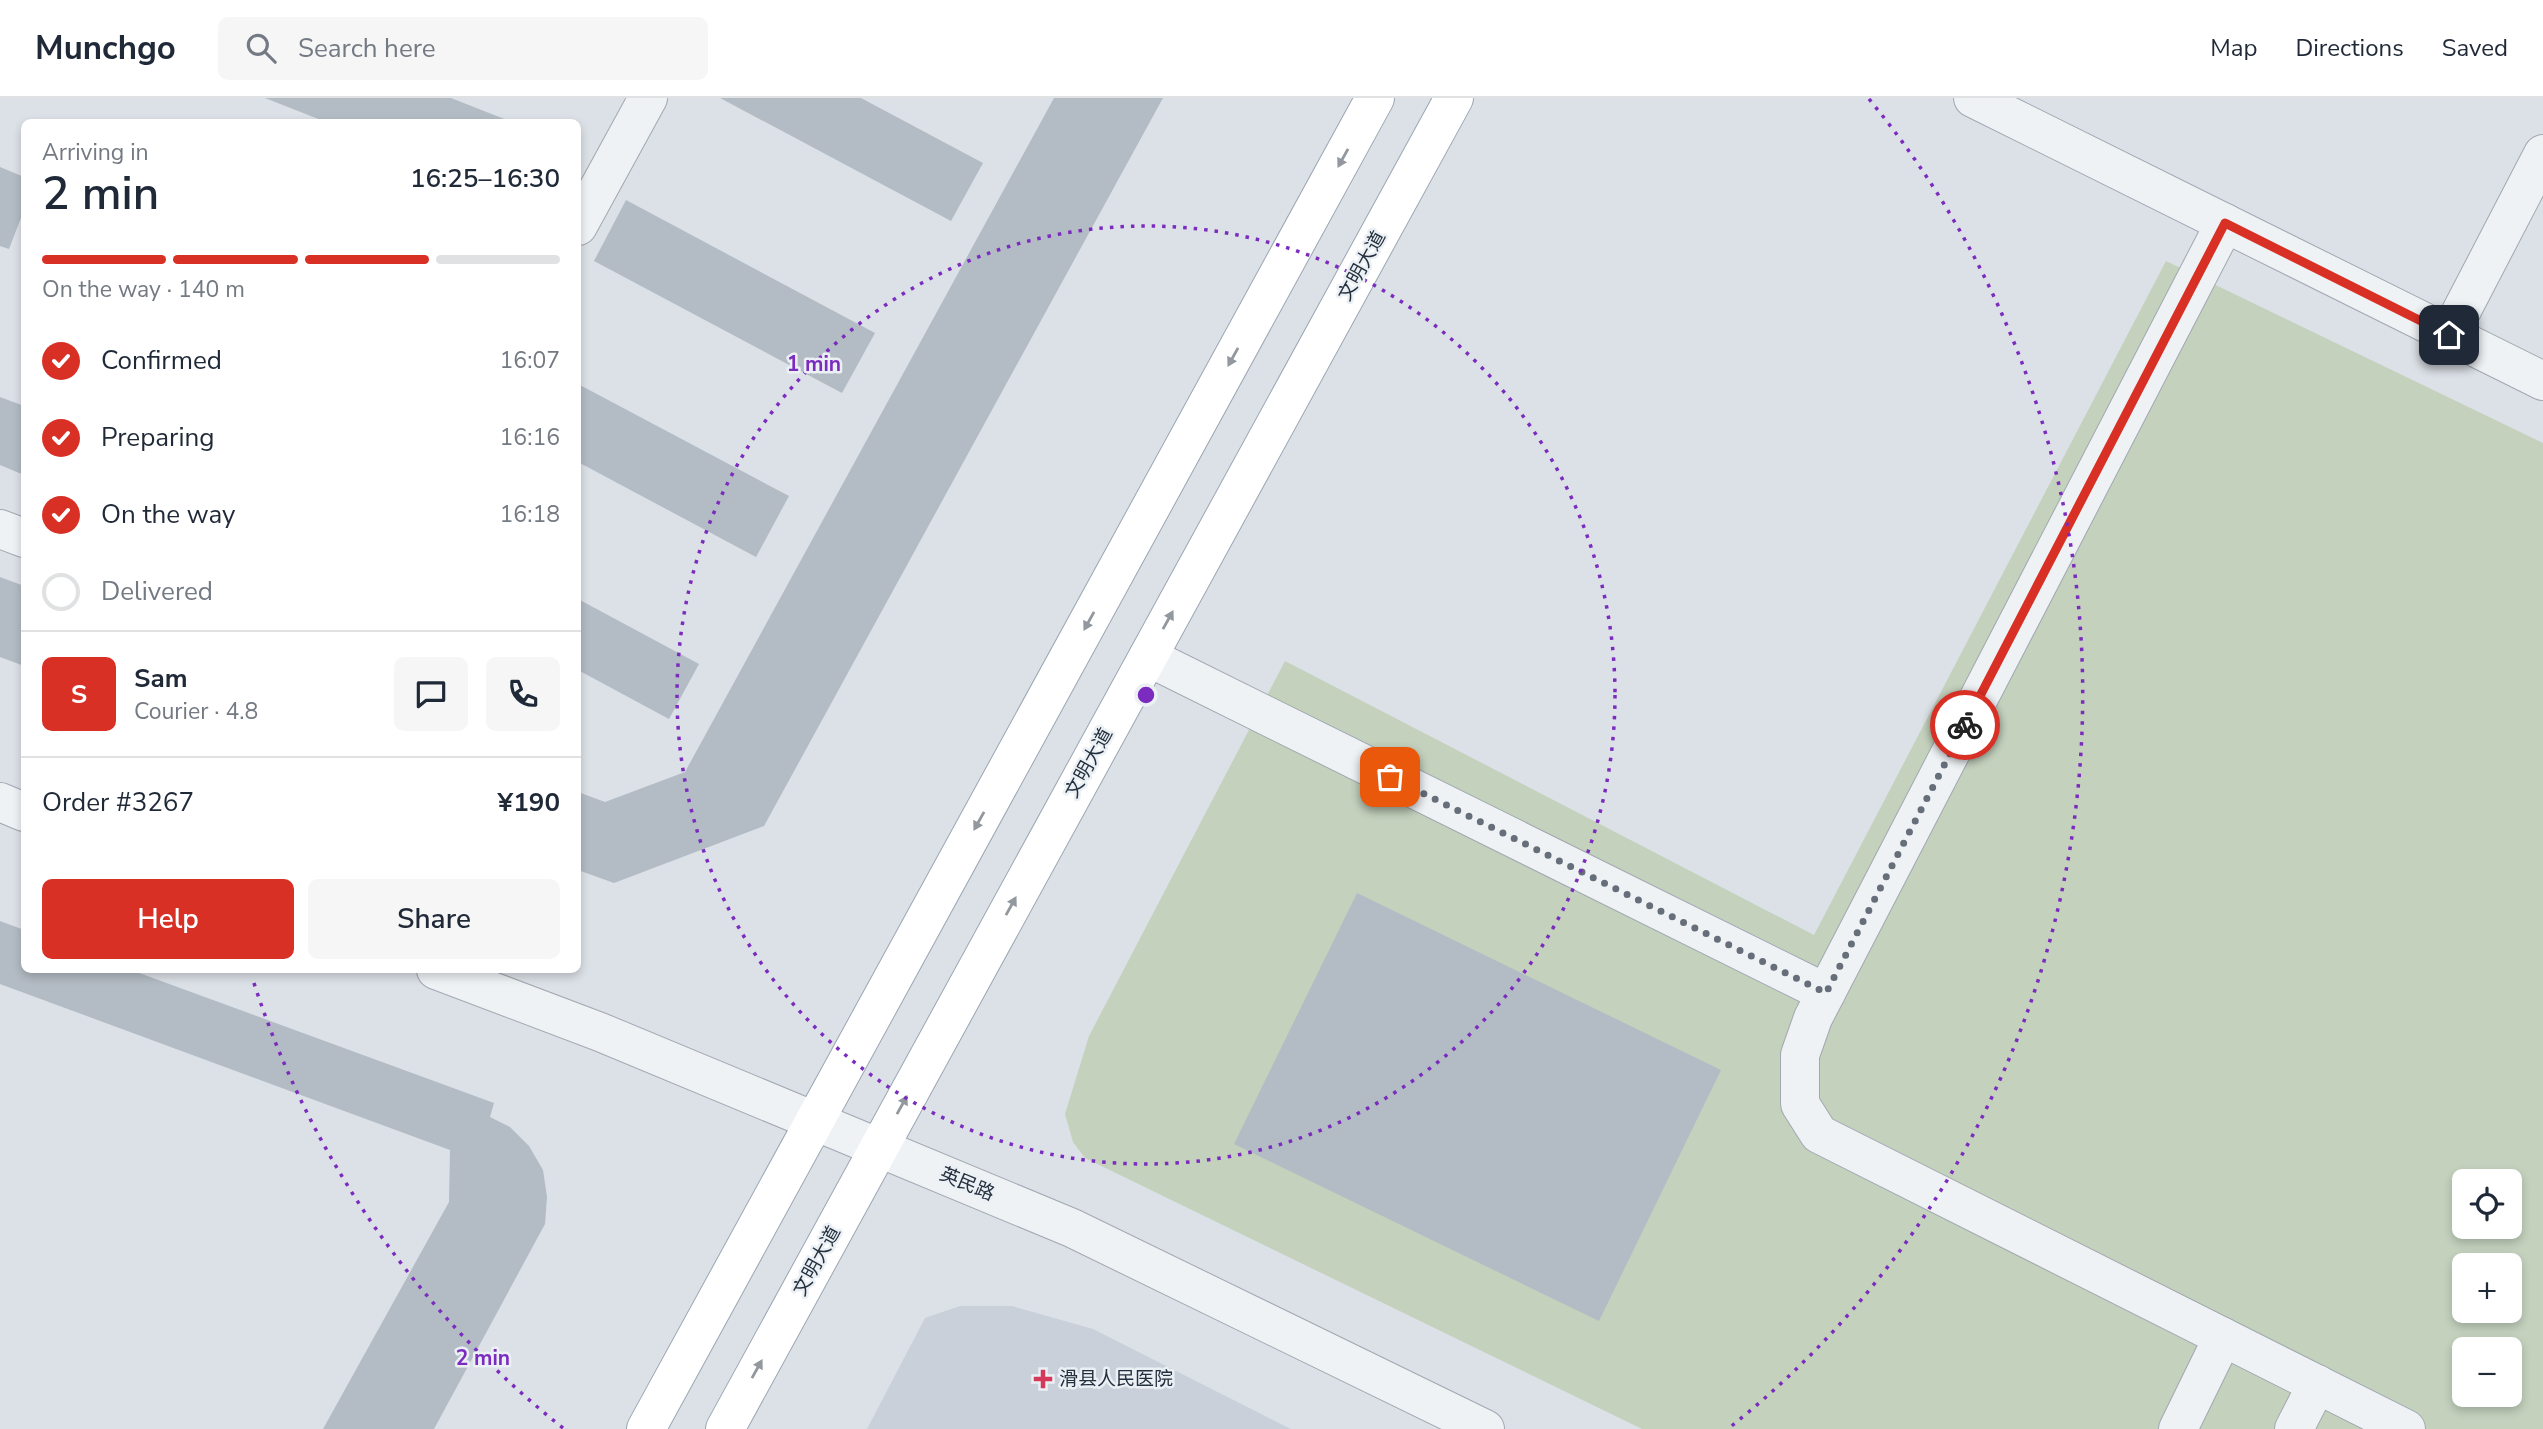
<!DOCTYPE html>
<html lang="en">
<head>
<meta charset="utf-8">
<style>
  :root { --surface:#fff; --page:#f6f6f7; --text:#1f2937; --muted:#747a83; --line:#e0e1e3; --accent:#d93025 }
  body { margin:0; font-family:"Nunito Sans","Noto Sans SC",sans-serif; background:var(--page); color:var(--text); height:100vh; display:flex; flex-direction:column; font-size:26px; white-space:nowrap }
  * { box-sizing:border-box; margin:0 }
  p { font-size:23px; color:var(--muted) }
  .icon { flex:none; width:38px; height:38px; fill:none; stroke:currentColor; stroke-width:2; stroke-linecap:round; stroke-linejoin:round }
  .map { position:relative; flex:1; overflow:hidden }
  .sheet { position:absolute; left:21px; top:21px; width:560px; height:854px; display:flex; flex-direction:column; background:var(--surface); border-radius:10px; box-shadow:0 4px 10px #0003 }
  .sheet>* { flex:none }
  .controls { position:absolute; left:2452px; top:1071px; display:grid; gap:14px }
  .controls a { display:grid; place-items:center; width:70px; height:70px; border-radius:10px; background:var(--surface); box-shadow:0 4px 10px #0003; font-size:35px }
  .pin { position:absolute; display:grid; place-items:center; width:60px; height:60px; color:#fff; margin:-30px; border-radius:14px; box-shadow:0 4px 10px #0006 }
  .courier { position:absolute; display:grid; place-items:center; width:70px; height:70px; margin:-35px; border:5px solid #d93025; border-radius:50%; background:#fff; color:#222; box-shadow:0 2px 9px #0007 }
  .headline em { font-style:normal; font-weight:600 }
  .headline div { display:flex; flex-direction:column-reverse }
  .headline { display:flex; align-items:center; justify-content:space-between; height:119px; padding:0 21px }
  h1 { font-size:46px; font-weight:600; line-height:52px }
  .bar { display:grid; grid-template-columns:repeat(4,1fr); gap:10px 7px; align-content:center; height:84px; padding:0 21px }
  .bar i { height:9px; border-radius:5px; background:var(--line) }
  .bar .selected { background:var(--accent) }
  .bar p { grid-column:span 4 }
  .line { display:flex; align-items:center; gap:18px; padding:0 21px; border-top:2px solid var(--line) }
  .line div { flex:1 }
  .round { display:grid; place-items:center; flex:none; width:74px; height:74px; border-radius:10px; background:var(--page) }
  ol { padding:0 21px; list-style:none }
  li { display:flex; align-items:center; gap:21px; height:77px }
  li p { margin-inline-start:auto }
  li .icon { padding:7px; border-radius:50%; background:var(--accent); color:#fff; stroke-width:4 }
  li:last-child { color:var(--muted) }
  li i { width:38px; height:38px; border:4px solid var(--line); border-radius:50% }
  .action { display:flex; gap:14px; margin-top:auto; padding:14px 21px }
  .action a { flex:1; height:80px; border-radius:10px; background:var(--accent); color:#fff; font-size:28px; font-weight:600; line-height:80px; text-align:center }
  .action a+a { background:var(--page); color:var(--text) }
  header { display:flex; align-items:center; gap:42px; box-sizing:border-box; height:98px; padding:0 35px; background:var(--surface); border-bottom:2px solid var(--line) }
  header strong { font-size:33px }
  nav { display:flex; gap:38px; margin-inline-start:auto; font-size:24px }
  .search { width:490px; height:63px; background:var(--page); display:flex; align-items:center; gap:18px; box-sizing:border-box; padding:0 24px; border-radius:10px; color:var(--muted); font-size:26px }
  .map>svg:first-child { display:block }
</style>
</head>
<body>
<header>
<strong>Munchgo</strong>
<div class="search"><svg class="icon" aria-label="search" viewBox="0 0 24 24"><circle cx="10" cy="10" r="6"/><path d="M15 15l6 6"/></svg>Search here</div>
<nav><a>Map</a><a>Directions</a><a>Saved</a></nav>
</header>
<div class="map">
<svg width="2543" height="1331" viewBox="0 0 2543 1331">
  <rect width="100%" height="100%" fill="#dce1e7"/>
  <polygon fill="#cad0d9" points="960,1208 1012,1208 1093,1231 1291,1331 867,1331 925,1220"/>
  <path fill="#c3d1bd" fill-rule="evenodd" d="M2166,163L2543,345V1331H1642L1085,1060L1073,1044L1065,1016L1089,938L1285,563L1814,837ZM2464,1083H2510V1129H2464ZM2464,1167H2510V1213H2464ZM2464,1251H2510V1297H2464Z"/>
  <g fill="#b3bbc4">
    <polygon points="265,0 451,0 512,24 326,24"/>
    <polygon points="720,0 861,0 983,65 951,123"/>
    <polygon points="1054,0 1163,0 764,728 614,785 578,772 578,694 605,704 685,674"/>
    <polygon points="0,69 24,79 24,112 9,151 0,148"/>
    <polygon points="626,102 875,235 842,295 594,163"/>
    <polygon points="578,286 789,398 756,459 578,364"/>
    <polygon points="0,299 24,308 24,377 0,367"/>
    <polygon points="0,479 24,488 24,568 0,559"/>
    <polygon points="578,501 699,566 669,621 578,572"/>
    <polygon points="1357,795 1721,972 1599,1223 1234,1046"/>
    <polygon points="0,823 24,832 24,872 131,872 494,1005 490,1019 510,1029 529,1048 543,1072 547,1099 545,1126 434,1331 323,1331 449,1104 450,1052 0,886"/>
  </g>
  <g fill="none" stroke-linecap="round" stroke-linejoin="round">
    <defs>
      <g id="minor">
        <polyline points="1973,0 2543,283"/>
        <polyline points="2225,125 1813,920 1800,957 1800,1006 1819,1036 2406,1331"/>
        <polyline points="578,128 648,0"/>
        <polyline points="2449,237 2543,56"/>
        <polyline points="0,431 24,440"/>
        <polyline points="1148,559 1826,895"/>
        <polyline points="0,704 24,714"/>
        <polyline points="436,872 600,934 1072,1130 1485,1331"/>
        <polyline points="2178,1331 2223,1239"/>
        <polyline points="2294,1331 2317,1286"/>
      </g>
      <g id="major">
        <polyline points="646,1331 1375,0"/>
        <polyline points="725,1331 1454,0"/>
      </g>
    </defs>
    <use href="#minor" stroke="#a1a8b1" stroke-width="40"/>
    <use href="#major" stroke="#9ba6b3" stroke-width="40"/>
    <use href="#minor" stroke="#eff2f5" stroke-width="38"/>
    <use href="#major" stroke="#fff" stroke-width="38"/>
  </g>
  <defs><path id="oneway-solid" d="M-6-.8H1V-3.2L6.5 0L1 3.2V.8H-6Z" transform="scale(1.75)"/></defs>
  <g fill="#92989e">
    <use href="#oneway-solid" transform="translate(1343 60) rotate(119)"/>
    <use href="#oneway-solid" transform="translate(1233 259) rotate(119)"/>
    <use href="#oneway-solid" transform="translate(1168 522) rotate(-61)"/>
    <use href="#oneway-solid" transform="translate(1089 523) rotate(119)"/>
    <use href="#oneway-solid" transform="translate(979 723) rotate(119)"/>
    <use href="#oneway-solid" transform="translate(1011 808) rotate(-61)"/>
    <use href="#oneway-solid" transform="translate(902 1007) rotate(-61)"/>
    <use href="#oneway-solid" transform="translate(757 1271) rotate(-61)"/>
  </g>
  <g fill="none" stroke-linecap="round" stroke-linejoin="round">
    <polyline stroke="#656e79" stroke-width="7" stroke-dasharray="0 12.6" points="1390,679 1826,895 1965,627"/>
    <polyline stroke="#d93025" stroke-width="9" points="1965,627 2225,125 2449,237"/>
  </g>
  <g fill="none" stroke="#7b2cbf" stroke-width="3.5" stroke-dasharray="3.5 7">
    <circle cx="1146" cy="597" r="469"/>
    <path d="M563 1330A937 937 0 0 1 252 879M1869 1A937 937 0 0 1 1729 1330"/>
  </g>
  <path fill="#d4395a" stroke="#ebf0f5" stroke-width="2.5" d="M1039.5 1270.5h7v7h7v7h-7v7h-7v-7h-7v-7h7z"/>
  <g text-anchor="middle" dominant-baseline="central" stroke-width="5" stroke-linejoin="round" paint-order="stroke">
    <g font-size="19" fill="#25303e" stroke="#ebf0f5">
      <text transform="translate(1362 168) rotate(-61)">文明大道</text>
      <text transform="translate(1089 665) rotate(-61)">文明大道</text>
      <text transform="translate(967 1086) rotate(23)">英民路</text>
      <text transform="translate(817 1163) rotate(-61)">文明大道</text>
    </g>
    <g font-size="19" fill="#25303e" stroke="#ebf0f5" text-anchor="start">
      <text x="1059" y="1281">滑县人民医院</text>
    </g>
  </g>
  <circle cx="1146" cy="597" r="10" fill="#7b2cbf" stroke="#ebf0f5" stroke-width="3.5"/>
  <g font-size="21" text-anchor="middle" font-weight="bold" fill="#7b2cbf" stroke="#ebf0f5" stroke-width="5" stroke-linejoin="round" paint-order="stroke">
    <text x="814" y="273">1 min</text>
    <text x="483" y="1267">2 min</text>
  </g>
</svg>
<div class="controls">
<a><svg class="icon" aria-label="locate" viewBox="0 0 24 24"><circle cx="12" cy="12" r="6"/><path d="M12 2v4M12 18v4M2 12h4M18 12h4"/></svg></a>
<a>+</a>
<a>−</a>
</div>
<div class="pin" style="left:1390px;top:679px;background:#ea580c"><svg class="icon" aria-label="bag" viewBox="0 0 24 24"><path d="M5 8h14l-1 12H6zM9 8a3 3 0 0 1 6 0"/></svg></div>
<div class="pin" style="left:2449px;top:237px;background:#1f2937"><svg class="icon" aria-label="home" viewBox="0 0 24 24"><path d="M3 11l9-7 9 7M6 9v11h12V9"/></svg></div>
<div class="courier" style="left:1965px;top:627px"><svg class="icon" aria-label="bike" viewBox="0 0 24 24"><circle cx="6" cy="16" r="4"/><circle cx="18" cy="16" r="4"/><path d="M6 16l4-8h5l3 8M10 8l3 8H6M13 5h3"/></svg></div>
<section class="sheet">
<div class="headline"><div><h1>2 min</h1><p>Arriving in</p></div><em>16:25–16:30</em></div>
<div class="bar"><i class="selected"></i><i class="selected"></i><i class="selected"></i><i></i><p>On the way · 140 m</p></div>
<ol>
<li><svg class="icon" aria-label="check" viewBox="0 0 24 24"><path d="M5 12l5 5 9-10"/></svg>Confirmed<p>16:07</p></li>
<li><svg class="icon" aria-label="check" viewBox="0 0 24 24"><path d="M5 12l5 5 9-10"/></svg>Preparing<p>16:16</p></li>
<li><svg class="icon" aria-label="check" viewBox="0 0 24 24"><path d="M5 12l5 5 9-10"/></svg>On the way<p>16:18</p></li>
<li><i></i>Delivered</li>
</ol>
<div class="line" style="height:126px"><b class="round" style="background:var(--accent);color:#fff">S</b><div><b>Sam</b><p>Courier · 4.8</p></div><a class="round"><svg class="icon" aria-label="chat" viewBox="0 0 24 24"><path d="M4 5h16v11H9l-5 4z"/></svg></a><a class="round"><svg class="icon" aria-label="phone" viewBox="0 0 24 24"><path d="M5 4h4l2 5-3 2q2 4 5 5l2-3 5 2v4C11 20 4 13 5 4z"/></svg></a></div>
<div class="line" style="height:91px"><div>Order #3267</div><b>¥190</b></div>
<div class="action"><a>Help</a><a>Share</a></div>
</section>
</div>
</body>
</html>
